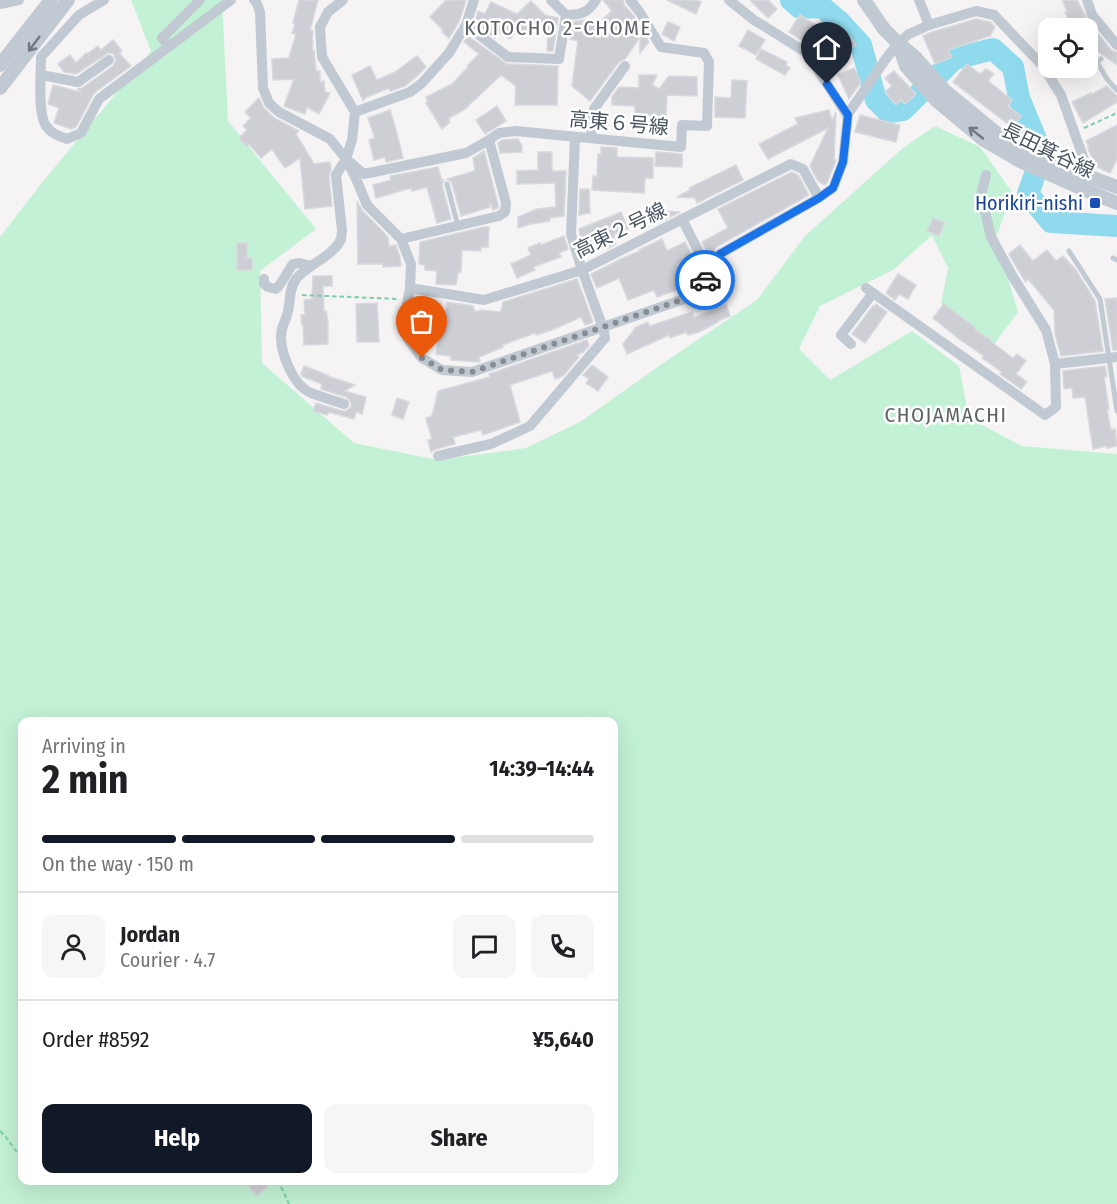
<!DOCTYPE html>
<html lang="en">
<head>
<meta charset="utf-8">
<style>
  :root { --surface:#fff; --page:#f6f6f6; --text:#202124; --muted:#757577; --line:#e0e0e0; --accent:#111827 }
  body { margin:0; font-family:"Fira Sans Condensed","Noto Sans JP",sans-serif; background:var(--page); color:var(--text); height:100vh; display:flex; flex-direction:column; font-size:22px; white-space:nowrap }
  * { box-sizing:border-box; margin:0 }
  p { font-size:20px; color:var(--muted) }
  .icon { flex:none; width:33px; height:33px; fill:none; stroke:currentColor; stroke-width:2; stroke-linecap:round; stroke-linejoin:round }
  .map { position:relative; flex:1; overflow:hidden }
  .side { position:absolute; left:18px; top:717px; width:600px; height:468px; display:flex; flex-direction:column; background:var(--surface); border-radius:12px; box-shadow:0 6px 24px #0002 }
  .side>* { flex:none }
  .controls { position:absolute; left:1038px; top:18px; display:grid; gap:12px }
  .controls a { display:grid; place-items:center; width:60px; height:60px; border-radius:12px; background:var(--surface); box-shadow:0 6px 24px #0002; font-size:30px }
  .pin { position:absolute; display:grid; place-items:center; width:51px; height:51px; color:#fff; margin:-62px -26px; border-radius:50% 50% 50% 0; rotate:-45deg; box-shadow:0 0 6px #0007 }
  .pin .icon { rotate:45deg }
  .courier { position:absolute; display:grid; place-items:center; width:60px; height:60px; margin:-30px; border:4px solid #1a73e8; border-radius:50%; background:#fff; color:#222; box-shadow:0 2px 8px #0007 }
  .overview em { font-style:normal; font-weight:700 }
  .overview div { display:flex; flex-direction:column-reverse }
  .overview { display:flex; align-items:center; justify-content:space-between; height:102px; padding:0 24px }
  h1 { font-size:39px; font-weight:700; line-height:45px }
  .bar { display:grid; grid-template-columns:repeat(4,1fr); gap:9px 6px; align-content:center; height:72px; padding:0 24px }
  .bar i { height:8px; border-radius:4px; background:var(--line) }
  .bar .selected { background:var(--accent) }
  .bar p { grid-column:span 4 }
  .line { display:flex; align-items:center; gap:15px; padding:0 24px; border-top:2px solid var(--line) }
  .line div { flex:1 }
  .round { display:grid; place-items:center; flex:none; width:63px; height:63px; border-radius:12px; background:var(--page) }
  .cta { display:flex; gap:12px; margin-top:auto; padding:12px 24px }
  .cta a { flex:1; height:69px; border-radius:12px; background:var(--accent); color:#fff; font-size:24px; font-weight:700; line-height:69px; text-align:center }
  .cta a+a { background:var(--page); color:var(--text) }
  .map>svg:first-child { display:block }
</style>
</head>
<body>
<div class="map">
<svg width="1117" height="1204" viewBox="0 0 1117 1204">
  <rect width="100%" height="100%" fill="#f5f3f3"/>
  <path fill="#c3f1d5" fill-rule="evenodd" d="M131,0H222L228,121L316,229L260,271L262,363L354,443L438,460L526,448L580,422L672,357L757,300L805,236L903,148L935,126L980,147L1012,192L996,238L1018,312L992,347L941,304L948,268L932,235L893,270L820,306L799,349L830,380L912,331L959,366L969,418L1022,446L1117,454V1204H0V237L41,184L151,51ZM22,722H614V1180H22Z"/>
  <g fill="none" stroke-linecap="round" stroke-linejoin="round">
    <polyline stroke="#90daee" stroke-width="22" points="791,0 800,8 822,7 839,21 861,45 876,100 888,112 903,110 954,59 993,49 1013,67 1019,98 1042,154 1028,194 1051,222 1117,226"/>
  </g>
  <g fill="#cdcfd5" stroke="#d7d9de" stroke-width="1.5">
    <polygon points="299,0 318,0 310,30 313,31 312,41 313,41 312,50 314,50 316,71 320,71 320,82 324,81 325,92 330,93 319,114 307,107 305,114 284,106 294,79 273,80 272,59 289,58 296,34 292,33 295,24 293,23"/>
    <polygon points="446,0 466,0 459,22 449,38 442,32 443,30 430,17"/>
    <polygon points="603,0 623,0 624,5 633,15 649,42 640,53 640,37 625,59 619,62 590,101 572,86 578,41 570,39 572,22 585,20 599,22 612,11"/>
    <polygon points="667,0 696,0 701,2 696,14"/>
    <polygon points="750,0 768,0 777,9 768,18"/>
    <polygon points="1062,0 1077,0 1092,28 1072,28 1067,19 1068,19 1065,12 1067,11"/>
    <polygon points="531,1 545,15 558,18 553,51 547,51 548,32 528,27 522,37 514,33 510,39 498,32 495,38 475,22 478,11 485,14 491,2 517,14"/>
    <polygon points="800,15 817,26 806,43 789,32"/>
    <polygon points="976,19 990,22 995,27 990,36 948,50 952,57 935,64 923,36 932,32"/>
    <polygon points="668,22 680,27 674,41 662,34"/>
    <polygon points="841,27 848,39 850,37 856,45 831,59 824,49 833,42 829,34"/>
    <polygon points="748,30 765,40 756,55 739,46"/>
    <polygon points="1095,30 1111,50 1117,52 1117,65 1096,50 1088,40 1088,35"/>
    <polygon points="468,36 507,64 558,66 557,105 515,105 516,86 501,75 464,110 449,118 450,122 442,129 426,103 428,102 426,97 452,84 468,67 467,66 479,54 464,42"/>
    <polygon points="113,40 122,51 119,53 131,66 94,93 76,127 71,129 54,123 59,108 48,104 53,85 80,92 78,89 82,88 113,66 116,60 113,53 108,53 76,74 64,72 58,64 70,55 76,63 86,53 87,54 98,46 101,50"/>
    <polygon points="761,49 787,62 786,65 790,68 785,75 756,59"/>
    <polygon points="417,56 426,67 417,76 405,86 390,91 389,88 365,98 363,101 352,75 370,66 377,80 395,72"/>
    <polygon points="967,64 980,74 986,69 994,74 988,81 1012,100 1008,106 1021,116 1012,127 953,82"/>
    <polygon points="854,68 861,82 849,99 838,75"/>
    <polygon points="894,71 916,94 905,104 901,100 896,105 885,92 892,86 885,78"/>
    <polygon points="639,75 657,75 652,85 659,89 669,76 697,77 697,96 667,95 666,116 635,115 635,106 612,105 612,97 619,87 639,88"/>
    <polygon points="732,80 747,81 745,118 715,117 715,97 731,98"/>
    <polygon points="1107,86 1117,96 1117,102 1083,123 1072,102 1091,93 1091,95"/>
    <polygon points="259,98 264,108 274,118 299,131 296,134 314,164 330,162 331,169 329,176 332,206 305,209 300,158 285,168 272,149 261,158 249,144 247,147 239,138 247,130 243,126 251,118 245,112"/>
    <polygon points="497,106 506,121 485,134 476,120"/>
    <polygon points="390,110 395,126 403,158 386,162 385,157 374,160 369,140 375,138 368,118"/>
    <polygon points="829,110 832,121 836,112 834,160 836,160 827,183 825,185 818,181 810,166 828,128 768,159 759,144 798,124 795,118"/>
    <polygon points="860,115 900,125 896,142 855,132"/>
    <polygon points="1117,125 1117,159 1110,173 1097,167 1088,149 1088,147 1089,147 1086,141"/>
    <polygon points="518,139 522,146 522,152 500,153 498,143 502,140"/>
    <polygon points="601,147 617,148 617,157 653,158 653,178 645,178 644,193 592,190 593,176 597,177 598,154 601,154"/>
    <polygon points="484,151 498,204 498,208 493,210 490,202 490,207 461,216 452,183 447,179 475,171 473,158"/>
    <polygon points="538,152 552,152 552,171 566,171 564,216 550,218 550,221 531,224 518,228 518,217 537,209 556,207 555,183 517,184 517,171 538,170"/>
    <polygon points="656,152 682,154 682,167 655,166"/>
    <polygon points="736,165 743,180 697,203 695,198 677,197 690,190 689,188"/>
    <polygon points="438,167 442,181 444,180 442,185 451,219 437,223 427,187 412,191 411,188 376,198 373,185 391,180 390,176"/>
    <polygon points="792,172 798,175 809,195 716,247 710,257 702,242 728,228 718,209"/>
    <polygon points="580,189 589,189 590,213 579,215"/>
    <polygon points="357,201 362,210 388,237 389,246 396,245 400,257 401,266 383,267 383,264 358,264"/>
    <polygon points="654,211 655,211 680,212 654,225 648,214"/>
    <polygon points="621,212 628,229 614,234 616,244 607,249 605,239 581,242 579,229"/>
    <polygon points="933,218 945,223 939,236 927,231"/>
    <polygon points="484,227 489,227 488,247 481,247 481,251 462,250 461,272 458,272 456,285 436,284 437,271 425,270 425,265 419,264 420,242"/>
    <polygon points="564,236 568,249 559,253 561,257 533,267 535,270 517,278 511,264 531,255 528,248 540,243 541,245"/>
    <polygon points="662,239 667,251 685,242 701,273 696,281 679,289 657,297 654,290 628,300 619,278 597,288 591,274 621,259 640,251 639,250"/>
    <polygon points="237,243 247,243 247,258 252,258 252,270 237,270"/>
    <polygon points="1020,245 1033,261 1047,250 1056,261 1063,256 1076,270 1095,301 1103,351 1061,356 1055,334 1054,310 1028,279 1026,282 1023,278 1009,254"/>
    <polygon points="898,274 916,285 908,299 899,294 895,300 886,293"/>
    <polygon points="313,276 332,276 332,286 323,286 324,312 326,311 328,322 328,344 304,345 303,325 302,325 301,315 305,314 304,300 312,299"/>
    <polygon points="577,279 593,322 585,325 581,317 552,330 536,335 535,333 502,345 503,347 479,357 480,361 479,362 451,360 451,356 436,354 441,316 445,316 447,302 473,306 475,312 481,310 501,312 503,302"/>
    <polygon points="416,297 428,298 426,314 435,315 428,332 415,331 418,306 415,305"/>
    <polygon points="1117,298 1117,350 1113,350 1105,299"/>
    <polygon points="377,303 379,342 357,342 356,304"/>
    <polygon points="726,304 730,316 718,321 718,322 699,332 688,335 686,332 670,338 669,335 627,354 623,344 636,327 648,322 650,326 692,312 694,318"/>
    <polygon points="876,304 887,312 865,343 852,334 873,306 874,307"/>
    <polygon points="944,304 976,328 975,330 991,340 990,341 1013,358 1017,354 1026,361 1016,374 1027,382 1021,389 1000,374 1002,372 982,358 984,356 959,339 933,318"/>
    <polygon points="587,340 589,346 583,352 576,355 579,357 563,376 555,379 552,371 510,385 520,422 483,435 481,430 453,437 455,444 436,449 431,452 428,440 432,439 426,418 432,416 438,391 490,377 489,374"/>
    <polygon points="592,365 608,377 598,391 586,383 589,379 583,375"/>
    <polygon points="304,366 328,375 327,376 355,385 344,391 366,397 362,414 356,412 354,419 329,412 327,415 313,411 316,403 342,411 346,411 351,407 351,402 346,397 321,389 322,384 303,377 301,374"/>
    <polygon points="1105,366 1107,376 1104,377 1109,409 1107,410 1111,430 1115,429 1117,446 1107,448 1107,446 1093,449 1085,397 1073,398 1072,388 1064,389 1063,371"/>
    <polygon points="397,398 409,402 403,419 392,415"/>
    <polygon points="243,1180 274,1180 257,1196"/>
  </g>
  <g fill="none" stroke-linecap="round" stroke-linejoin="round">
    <g stroke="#7ad0a6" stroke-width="2" stroke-dasharray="4.5 3" stroke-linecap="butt">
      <polyline points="1084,128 1117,113"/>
      <polyline points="302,295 398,299"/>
      <polyline points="0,1131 5,1136 22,1159"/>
      <polyline points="278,1180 289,1204"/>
    </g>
    <g stroke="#c1cad2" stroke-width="5">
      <polyline points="1101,59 1097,62 1107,79 1117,90"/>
      <polyline points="447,184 458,226"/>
      <polyline points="1069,251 1100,299 1117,411"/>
      <polyline points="1113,258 1117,260"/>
    </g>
    <g stroke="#c1cad2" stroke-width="10">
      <path d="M104,0L79,15L41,57C41,73 37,117 47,127C52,134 59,136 67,139L81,133L99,99L231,0"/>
      <polyline points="254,0 256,1 260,12 263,88 269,103 279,112 330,139 346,159 357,181 367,205 401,239 411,264 410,288 407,304 406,320 408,339 422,358 442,370 472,372 693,296 702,286 720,254 819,198 833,188 843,162 848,114 885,60 898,43 909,34 929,25 976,11 994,15 1042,65 1061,95 1087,168 1085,175"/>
      <path d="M343,0L328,12L320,27L322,57L355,112L352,140L346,159L336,175L342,230C342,231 341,239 341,239C334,256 307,265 296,279C288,290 291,303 287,315C285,323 281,326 281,337C281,354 293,384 309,392C320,397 333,400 344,404"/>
      <path d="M551,0L566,15C580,15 588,13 596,0"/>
      <polyline points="729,0 754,20 807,53 847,115"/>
      <polyline points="919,0 929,25"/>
      <polyline points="1087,0 1092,15 1117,45"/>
      <polyline points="0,4 19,0"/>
      <polyline points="466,25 508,57 559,59 566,15"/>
      <polyline points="169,47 162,38 200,0"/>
      <polyline points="41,75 78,82 109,60"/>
      <polyline points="355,112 410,92 422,83 449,53 466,25 474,0"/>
      <polyline points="591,138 594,109 625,66"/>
      <polyline points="351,163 364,174 466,153 489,140 499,133 516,131 681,147 682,125 707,126 709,62 704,53 661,47 639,11 630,0"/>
      <polyline points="682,219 710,274"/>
      <polyline points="401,239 499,216 505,212 506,203 489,140"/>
      <path d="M264,279V284L268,287L276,289C283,282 287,272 293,264L300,263L311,266"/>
      <polyline points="410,288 484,300 582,270 791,164 803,169 819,198"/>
      <polyline points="866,288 1045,415 1056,407 1055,364 1046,330 1013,277 991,237 981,195 986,175"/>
      <polyline points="851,344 841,335 873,293"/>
      <polyline points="1055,364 1117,357"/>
      <polyline points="438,456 491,444 530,426 605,338 603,328 582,270 571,234 575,137"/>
    </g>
    <g stroke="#c1cad2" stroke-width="14">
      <polyline points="864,0 884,29 898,43 916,58 945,91 1000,136 1023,150 1069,172 1085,175 1117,187"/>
      <polyline points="899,45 906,66 936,100 984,140 1020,161 1090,192 1117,203"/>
      <polyline points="0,65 51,0"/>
      <polyline points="0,88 68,0"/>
    </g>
  </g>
  <defs><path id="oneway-shaft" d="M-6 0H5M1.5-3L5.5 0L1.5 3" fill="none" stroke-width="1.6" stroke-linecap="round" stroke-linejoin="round" transform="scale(1.5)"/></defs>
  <g stroke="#6e7983">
    <use href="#oneway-shaft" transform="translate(34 44) rotate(127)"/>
    <use href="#oneway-shaft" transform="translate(976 133) rotate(-142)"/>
  </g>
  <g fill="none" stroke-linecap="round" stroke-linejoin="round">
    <polyline stroke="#868d94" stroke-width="6" stroke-dasharray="0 10.8" points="422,358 442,370 472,372 693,296 705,280"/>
    <polyline stroke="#1a73e8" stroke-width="8" points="705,280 720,254 819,198 833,188 843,162 848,115 827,84"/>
  </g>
  <rect fill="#1a4fb4" stroke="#fff" stroke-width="2" x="1089" y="197" width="12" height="12" rx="3"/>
  <g text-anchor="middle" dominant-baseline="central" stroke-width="5" stroke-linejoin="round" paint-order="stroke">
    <g font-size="20" fill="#4a5661" stroke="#fff">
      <text transform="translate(619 123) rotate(5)">高東６号線</text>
      <text transform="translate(1048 150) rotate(26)">長田箕谷線</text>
      <text transform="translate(620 230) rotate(-26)">高東２号線</text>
    </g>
    <g font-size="20" fill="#164399" stroke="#fff" text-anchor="end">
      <text x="1083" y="203">Horikiri-nishi</text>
    </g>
    <g font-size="21" letter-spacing="1.5" fill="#5f6368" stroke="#fff">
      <text x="558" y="28">KOTOCHO 2-CHOME</text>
      <text x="946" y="415">CHOJAMACHI</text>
    </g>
  </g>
</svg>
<div class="controls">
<a><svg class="icon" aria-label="locate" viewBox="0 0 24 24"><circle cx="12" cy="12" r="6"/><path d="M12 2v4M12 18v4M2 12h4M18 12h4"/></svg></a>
</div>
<div class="pin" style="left:422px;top:358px;background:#ea580c"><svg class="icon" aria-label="bag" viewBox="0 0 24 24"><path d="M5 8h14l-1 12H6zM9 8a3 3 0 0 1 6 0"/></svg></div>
<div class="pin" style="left:827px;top:84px;background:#1f2937"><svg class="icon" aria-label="home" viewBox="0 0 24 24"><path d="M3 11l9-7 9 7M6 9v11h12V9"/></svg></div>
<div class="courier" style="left:705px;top:280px"><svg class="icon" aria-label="car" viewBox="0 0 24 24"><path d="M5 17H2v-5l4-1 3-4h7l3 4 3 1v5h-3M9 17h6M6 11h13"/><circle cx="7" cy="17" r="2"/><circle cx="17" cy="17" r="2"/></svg></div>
<section class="side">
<div class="overview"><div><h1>2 min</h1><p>Arriving in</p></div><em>14:39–14:44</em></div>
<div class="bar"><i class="selected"></i><i class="selected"></i><i class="selected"></i><i></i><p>On the way · 150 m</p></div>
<div class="line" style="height:108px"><a class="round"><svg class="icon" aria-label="person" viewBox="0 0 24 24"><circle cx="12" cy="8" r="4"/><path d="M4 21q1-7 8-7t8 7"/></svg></a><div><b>Jordan</b><p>Courier · 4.7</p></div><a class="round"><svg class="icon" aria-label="chat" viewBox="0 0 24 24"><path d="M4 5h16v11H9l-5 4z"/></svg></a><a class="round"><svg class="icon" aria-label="phone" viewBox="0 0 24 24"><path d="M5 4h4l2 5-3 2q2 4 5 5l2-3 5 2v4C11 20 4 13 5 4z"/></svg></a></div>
<div class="line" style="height:78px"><div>Order #8592</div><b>¥5,640</b></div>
<div class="cta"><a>Help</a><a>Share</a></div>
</section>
</div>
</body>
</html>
